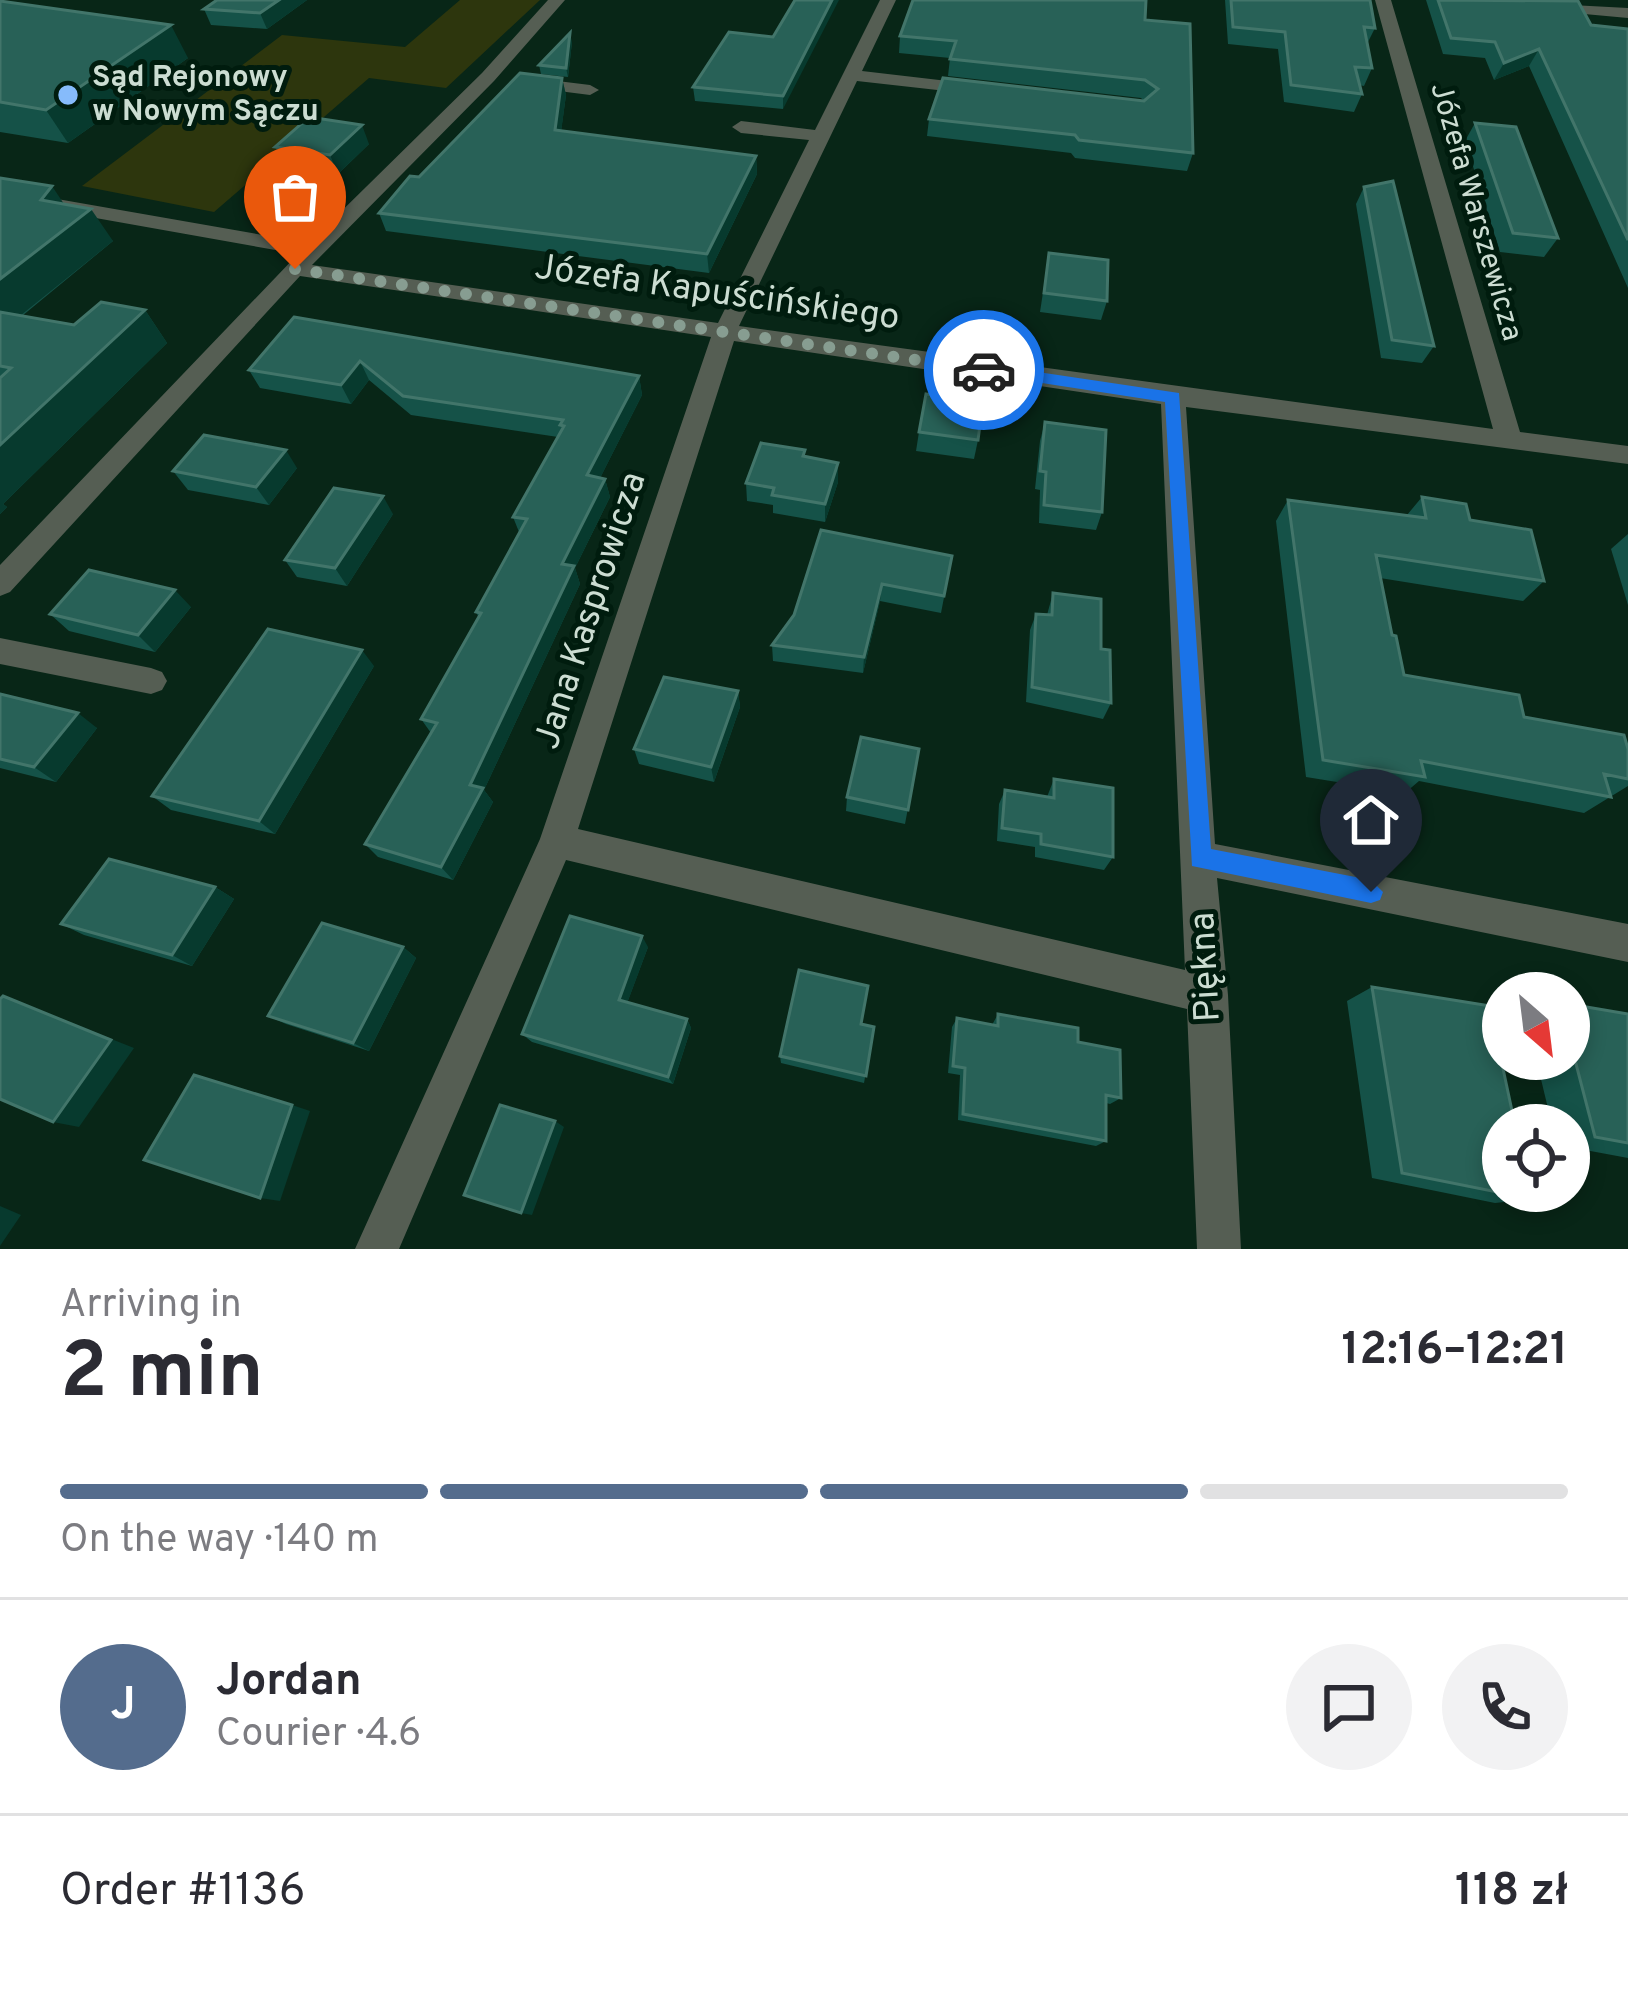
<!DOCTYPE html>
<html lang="en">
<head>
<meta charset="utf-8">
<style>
  :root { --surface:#fff; --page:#f2f2f3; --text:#2b2b33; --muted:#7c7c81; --line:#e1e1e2; --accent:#546c8d }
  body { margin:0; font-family:Overpass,sans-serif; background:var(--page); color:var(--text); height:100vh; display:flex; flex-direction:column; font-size:45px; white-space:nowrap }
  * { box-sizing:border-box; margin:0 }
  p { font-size:39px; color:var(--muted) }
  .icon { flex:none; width:66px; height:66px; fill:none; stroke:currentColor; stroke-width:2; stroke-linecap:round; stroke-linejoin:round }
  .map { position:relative; height:1249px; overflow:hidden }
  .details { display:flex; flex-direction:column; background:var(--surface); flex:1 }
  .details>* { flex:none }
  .needle { width:78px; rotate:152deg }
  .buttons { position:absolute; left:1482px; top:972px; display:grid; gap:24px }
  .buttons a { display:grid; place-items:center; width:108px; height:108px; border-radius:50%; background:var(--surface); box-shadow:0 6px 18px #0003; font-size:60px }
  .pin { position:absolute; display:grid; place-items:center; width:102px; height:102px; color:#fff; margin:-123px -51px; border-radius:50% 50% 50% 0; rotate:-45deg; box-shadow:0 0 12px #0007 }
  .pin .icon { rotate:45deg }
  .courier { position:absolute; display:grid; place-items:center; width:120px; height:120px; margin:-60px; border:9px solid #1a73e8; border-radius:50%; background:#fff; color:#222; box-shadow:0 3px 15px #0007 }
  .summary em { font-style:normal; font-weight:700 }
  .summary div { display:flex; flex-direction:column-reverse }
  .summary { display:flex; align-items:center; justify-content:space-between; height:204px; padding:0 60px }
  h1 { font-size:78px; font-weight:700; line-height:90px }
  .bar { display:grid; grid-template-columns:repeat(4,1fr); gap:18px 12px; align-content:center; height:144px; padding:0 60px }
  .bar i { height:15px; border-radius:9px; background:var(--line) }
  .bar .active { background:var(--accent) }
  .bar p { grid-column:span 4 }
  .line { display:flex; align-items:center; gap:30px; padding:0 60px; border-top:3px solid var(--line) }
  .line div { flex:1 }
  .round { display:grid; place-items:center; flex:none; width:126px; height:126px; border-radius:63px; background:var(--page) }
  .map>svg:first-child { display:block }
</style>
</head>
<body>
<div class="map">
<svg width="1628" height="1249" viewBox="0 0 1628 1249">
  <rect width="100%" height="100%" fill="#082617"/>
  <polygon fill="#2d360d" points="460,0 540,0 446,88 369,78 214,212 82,186 282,35 405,47"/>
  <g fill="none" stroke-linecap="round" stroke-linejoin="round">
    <g fill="#555e53" fill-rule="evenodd">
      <path d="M548,0H565L494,81L312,265L718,323L809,140L741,133L732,127L741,121L815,130L880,0H896L862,71L982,85L991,90L982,95L857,81L739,326L1493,429L1375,0H1391L1520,432L1628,446V464L1186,407L1215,844L1628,924V962L1217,878L1228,995L1241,1249H1197L1187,1009L566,860L399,1249H355L540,839L711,337L300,276L10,592L0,596V565L298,254L0,201V189L309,243L482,73ZM734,341L1161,404L1185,970L578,829Z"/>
      <polygon points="1477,0 1628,8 1628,18 1485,5"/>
      <polygon points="525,77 590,85 599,90 590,95 519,86 519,78"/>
      <polygon points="0,638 151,668 162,672 167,681 162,690 151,694 0,664"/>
    </g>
  </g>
  <g fill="#155248">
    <polygon points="217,0 307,0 267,29 211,25 204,9"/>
    <polygon points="795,0 783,109 695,101 693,87 773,37"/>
    <polygon points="1225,0 1370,0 1375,28 1367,44 1372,68 1364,86 1359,85 1362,94 1354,112 1284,102 1278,49 1228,44"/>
    <polygon points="1426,0 1570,0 1591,25 1628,29 1628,288 1529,66 1494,80 1485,58 1443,54"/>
    <polygon points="0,1 188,58 68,143 0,132"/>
    <polygon points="1145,20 1193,153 1187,171 1075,158 1071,153 927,136 929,119 1144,101 1141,98 948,76 950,58 899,53 900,36"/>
    <polygon points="572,42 568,77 541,74 539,65"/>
    <polygon points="562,78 566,95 561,131 756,156 757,174 709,273 386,231 379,213 419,177"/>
    <polygon points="1475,123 1558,238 1544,257 1500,252 1465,141"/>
    <polygon points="369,144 338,174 284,165 275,147"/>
    <polygon points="0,178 64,204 113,241 22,316 74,325 145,310 167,343 3,504 7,507 0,514"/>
    <polygon points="1364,187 1434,346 1422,363 1381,358 1356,204"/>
    <polygon points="1049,253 1107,301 1101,320 1040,312"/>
    <polygon points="294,317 639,376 642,395 600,478 605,479 610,497 575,568 580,584 484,790 493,802 453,880 378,857 365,844 431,733 421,719 479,618 476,612 519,532 513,517 558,437 411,415 369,380 351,404 260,388 249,370"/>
    <polygon points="1045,422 1102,512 1096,530 1039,523 1040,490 1035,489 1040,441"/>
    <polygon points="919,432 978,440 974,459 916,451"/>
    <polygon points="805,457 838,482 825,522 773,513 773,505 747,501 746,483"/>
    <polygon points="297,468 269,505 188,490 173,471"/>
    <polygon points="1422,497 1470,520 1544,581 1523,601 1380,578 1392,635 1404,675 1524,717 1628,749 1628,786 1584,813 1419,781 1405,793 1306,777 1276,521 1288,500 1407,515"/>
    <polygon points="393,514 347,586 297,577 285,560"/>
    <polygon points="1628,534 1628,605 1611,549"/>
    <polygon points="952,556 941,613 880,601 863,673 773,661 772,645 794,615"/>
    <polygon points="1053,593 1101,649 1111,703 1103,719 1026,702 1030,630 1036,614 1047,615"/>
    <polygon points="191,607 155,652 69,631 50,614"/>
    <polygon points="374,666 275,834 171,810 152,796"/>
    <polygon points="738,691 740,707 714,782 639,764 634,749"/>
    <polygon points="0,694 97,728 56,782 0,768"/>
    <polygon points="919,749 905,824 846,811 847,797"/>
    <polygon points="1054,779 1113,857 1104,870 1035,857 1035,847 997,841 999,804 1005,790 1047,797"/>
    <polygon points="215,887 234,899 192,966 84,935 61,924"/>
    <polygon points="403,947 416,958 369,1051 286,1024 268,1016"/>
    <polygon points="648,947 627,1003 687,1019 691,1028 673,1084 532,1042 522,1034"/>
    <polygon points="1372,987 1503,1008 1503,1059 1569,1059 1628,1014 1628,1158 1569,1147 1569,1125 1552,1125 1539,1071 1502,1063 1532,1199 1495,1203 1372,1178 1347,1001"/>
    <polygon points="998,1014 1078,1042 1121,1098 1110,1104 1106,1103 1106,1141 1096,1146 958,1120 960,1075 948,1073 952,1027 957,1018 992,1025"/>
    <polygon points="861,1024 874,1027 864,1083 781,1063 780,1056"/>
  </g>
  <g fill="#073a2e">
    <polygon points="279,0 307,0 267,29 260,13"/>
    <polygon points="832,0 839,0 783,109 783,96"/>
    <polygon points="171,25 188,58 68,143 46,110"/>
    <polygon points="570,33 572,42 568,77 566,68"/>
    <polygon points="1539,49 1529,66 1494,80 1504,63"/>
    <polygon points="562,78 566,95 559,148 555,130"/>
    <polygon points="362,125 369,144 338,174 330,155"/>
    <polygon points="756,156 757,174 709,273 707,254"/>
    <polygon points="52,186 74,219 91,209 113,241 0,332 0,279 41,200"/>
    <polygon points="145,310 167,343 3,504 7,507 0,514 0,445"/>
    <polygon points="360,361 369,380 351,404 341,385"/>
    <polygon points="639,376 642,395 592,494 587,475"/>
    <polygon points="286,450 297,468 269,505 256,487"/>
    <polygon points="838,463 838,482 825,522 825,504"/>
    <polygon points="605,479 610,497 575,568 580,584 484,790 493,802 453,880 441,867 470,785 562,564"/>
    <polygon points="383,496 393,514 347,586 335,568"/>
    <polygon points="882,584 880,601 863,673 864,657"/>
    <polygon points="175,590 191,607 155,652 138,635"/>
    <polygon points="362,650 374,666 275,834 259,821"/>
    <polygon points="738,691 740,707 714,782 711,767"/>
    <polygon points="78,713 97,728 56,782 34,767"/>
    <polygon points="215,887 234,899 192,966 172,955"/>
    <polygon points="642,936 648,947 625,1009 619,1000"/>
    <polygon points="403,947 416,958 369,1051 353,1043"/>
    <polygon points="3,996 134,1048 79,1127 53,1122"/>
    <polygon points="687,1019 691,1028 673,1084 668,1077"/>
    <polygon points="292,1105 310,1111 280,1201 260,1198"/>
    <polygon points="555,1121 564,1127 532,1215 521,1213"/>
    <polygon points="0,1206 21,1215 0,1246"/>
  </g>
  <g fill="#286157" stroke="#42756a" stroke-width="3">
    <polygon points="217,0 279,0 260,13 204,9"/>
    <polygon points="795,0 832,0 783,96 693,87 729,32 773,37"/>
    <polygon points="913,0 1146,0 1145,20 1190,24 1193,153 1079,140 1075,135 929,119 943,78 1144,101 1158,89 1145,80 950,59 956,41 900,36"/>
    <polygon points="1231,0 1370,0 1375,28 1364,27 1372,68 1355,67 1362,94 1291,85 1285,32 1233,27"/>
    <polygon points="1438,0 1578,1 1591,25 1628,29 1628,240 1539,49 1504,63 1495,42 1451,38"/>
    <polygon points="0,1 171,25 46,110 0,102"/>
    <polygon points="570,33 566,68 539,65"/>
    <polygon points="520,73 562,78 555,130 756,156 707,254 379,213 410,176 419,177"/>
    <polygon points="309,117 362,125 330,155 275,147"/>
    <polygon points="1475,123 1516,127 1558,238 1513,233"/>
    <polygon points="0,178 52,186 41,200 91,209 0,279"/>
    <polygon points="1393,181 1434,346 1392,340 1364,187"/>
    <polygon points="1049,253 1108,260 1107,301 1044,293"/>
    <polygon points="101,302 145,310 0,445 0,378 11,368 0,366 0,312 74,325"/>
    <polygon points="294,317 639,376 587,475 605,479 562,564 574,566 470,785 483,788 441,867 365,844 437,723 421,719 481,613 476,612 527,519 513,517 564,426 560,425 563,420 403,396 360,361 341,385 249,370"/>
    <polygon points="926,394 983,402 978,440 919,432"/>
    <polygon points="1045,422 1106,430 1102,512 1044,505 1046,472 1040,471"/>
    <polygon points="204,435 286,450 256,487 173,471"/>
    <polygon points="761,443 805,450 803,456 838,463 825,504 772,495 774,488 746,483"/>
    <polygon points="334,488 383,496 335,568 285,560"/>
    <polygon points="1422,497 1466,504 1470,520 1531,530 1544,581 1376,555 1392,635 1396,636 1404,675 1519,695 1524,717 1624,735 1628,749 1628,779 1604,774 1611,797 1421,761 1425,777 1323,760 1288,500 1426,518"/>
    <polygon points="821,530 952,556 944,596 882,584 864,657 772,645 794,615"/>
    <polygon points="89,570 175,590 138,635 50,614"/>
    <polygon points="1053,593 1101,599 1101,649 1110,650 1111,703 1032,687 1036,614 1052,615"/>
    <polygon points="268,629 362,650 259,821 152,796"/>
    <polygon points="664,677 738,691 711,767 634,749"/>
    <polygon points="0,694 78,713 34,767 0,759"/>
    <polygon points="861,737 919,749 908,810 847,797"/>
    <polygon points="1054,779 1113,788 1113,857 1041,844 1041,834 1002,828 1005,790 1054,798"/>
    <polygon points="109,859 215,887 172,955 61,924"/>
    <polygon points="570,916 642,936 619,1000 687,1019 668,1077 522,1034"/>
    <polygon points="322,923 403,947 353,1043 268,1016"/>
    <polygon points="799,970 868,986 861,1024 874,1027 866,1076 780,1056"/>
    <polygon points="1372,987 1503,1008 1503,1046 1498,1045 1515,1125 1503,1125 1503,1191 1530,1191 1532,1199 1402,1173"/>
    <polygon points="3,996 111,1040 53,1122 0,1099 0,999"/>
    <polygon points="1569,1004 1628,1014 1628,1143 1595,1137 1575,1060 1569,1059"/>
    <polygon points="998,1014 1078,1028 1078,1042 1120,1050 1121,1098 1106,1095 1106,1141 963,1114 965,1068 953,1066 957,1018 998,1026"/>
    <polygon points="194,1075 292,1105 260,1198 144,1160"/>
    <polygon points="500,1105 555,1121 521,1213 464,1195"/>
  </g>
  <polygon fill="#1a73e8" points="984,364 1179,393 1211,849 1371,880 1383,892 1380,900 1371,903 1192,866 1165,402 978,373 978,366"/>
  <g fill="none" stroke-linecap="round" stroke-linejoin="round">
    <polyline stroke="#879d91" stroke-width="12" stroke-dasharray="0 21.6" points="295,269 984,370"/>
  </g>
  <circle fill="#86bbfb" stroke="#001c0e" stroke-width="4.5" cx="68" cy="95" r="12"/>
  <g text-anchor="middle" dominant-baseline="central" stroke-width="10" stroke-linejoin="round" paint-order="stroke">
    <g font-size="30" font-weight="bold" fill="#ccddd2" stroke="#001c0e" text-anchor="start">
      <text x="92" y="78">Sąd Rejonowy<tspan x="92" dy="34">w Nowym Sączu</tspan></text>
    </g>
    <g font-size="30" fill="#ccddd2" stroke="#001c0e">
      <text transform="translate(1475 212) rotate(74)">Józefa Warszewicza</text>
    </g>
    <g font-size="36" fill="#ccddd2" stroke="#001c0e">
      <text transform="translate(717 294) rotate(8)">Józefa Kapuścińskiego</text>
      <text transform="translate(592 611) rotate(-72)">Jana Kasprowicza</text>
      <text transform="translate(1207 967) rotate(-93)">Piękna</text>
    </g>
  </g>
</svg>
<div class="buttons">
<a><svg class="needle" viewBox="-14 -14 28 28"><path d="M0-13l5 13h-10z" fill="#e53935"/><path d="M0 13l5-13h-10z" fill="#7c7c81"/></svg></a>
<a><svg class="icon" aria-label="locate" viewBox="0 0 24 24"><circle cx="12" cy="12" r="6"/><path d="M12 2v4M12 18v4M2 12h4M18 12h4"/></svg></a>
</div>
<div class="pin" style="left:295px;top:269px;background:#ea580c"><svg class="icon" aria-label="bag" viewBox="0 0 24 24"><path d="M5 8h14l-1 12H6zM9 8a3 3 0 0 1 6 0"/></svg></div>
<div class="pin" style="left:1371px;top:892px;background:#1f2937"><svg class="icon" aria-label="home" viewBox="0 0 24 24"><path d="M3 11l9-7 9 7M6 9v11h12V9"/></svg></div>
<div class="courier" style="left:984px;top:370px"><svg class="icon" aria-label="car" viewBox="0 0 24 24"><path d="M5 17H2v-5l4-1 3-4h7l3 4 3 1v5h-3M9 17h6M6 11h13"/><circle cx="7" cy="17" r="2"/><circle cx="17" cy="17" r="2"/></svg></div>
</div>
<section class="details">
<div class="summary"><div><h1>2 min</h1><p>Arriving in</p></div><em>12:16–12:21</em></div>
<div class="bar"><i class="active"></i><i class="active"></i><i class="active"></i><i></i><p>On the way · 140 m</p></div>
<div class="line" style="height:216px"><b class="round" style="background:var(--accent);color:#fff">J</b><div><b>Jordan</b><p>Courier · 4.6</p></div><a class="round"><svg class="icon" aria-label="chat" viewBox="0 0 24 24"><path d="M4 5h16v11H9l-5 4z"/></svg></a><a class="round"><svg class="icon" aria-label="phone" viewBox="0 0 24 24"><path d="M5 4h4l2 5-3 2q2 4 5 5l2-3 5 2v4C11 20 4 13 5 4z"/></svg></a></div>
<div class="line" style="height:156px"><div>Order #1136</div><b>118 zł</b></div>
</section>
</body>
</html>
